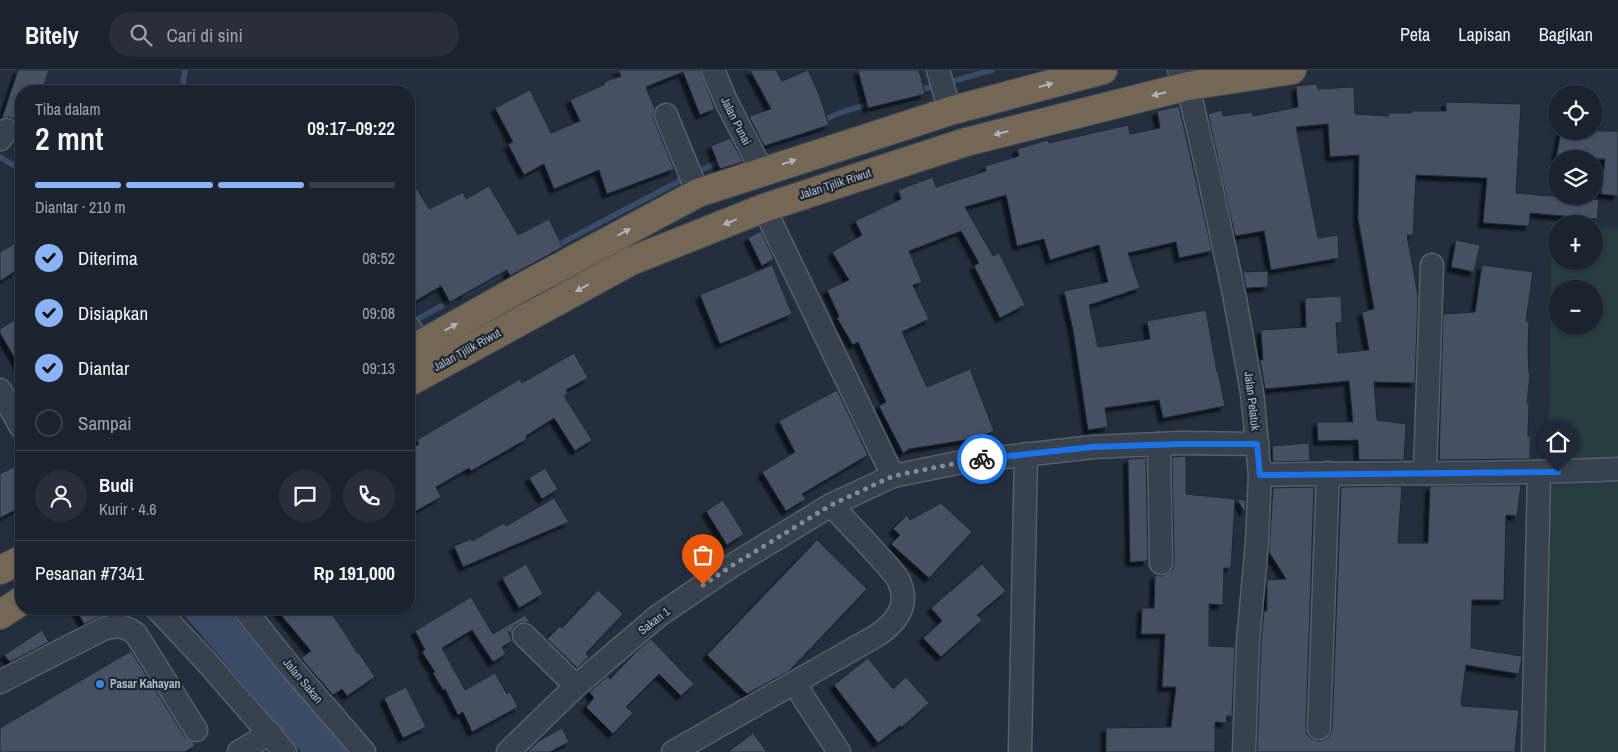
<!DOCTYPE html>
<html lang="id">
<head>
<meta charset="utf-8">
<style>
  :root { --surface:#1b232e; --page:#282f3a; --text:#f1f3f6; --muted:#a0a4aa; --line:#39404a; --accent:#8ab4f8 }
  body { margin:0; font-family:"Archivo Narrow",sans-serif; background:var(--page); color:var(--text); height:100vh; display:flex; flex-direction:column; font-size:19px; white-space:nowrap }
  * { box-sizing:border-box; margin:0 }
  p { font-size:16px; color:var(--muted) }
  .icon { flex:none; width:28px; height:28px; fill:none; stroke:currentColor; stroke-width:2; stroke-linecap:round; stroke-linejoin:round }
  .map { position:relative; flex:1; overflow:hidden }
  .side { position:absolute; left:15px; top:15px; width:400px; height:530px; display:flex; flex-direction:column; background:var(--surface); border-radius:20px; box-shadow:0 1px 4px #0004,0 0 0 1px var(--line) }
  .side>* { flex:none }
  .buttons { position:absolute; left:1548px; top:15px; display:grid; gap:10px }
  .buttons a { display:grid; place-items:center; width:55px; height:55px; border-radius:50%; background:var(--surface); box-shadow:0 1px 4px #0004,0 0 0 1px var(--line); font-size:25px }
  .pin { position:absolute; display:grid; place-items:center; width:42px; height:42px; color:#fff; margin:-51px -21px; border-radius:50% 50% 50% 0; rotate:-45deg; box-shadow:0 0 5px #0007 }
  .pin .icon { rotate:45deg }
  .courier { position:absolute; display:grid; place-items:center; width:50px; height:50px; margin:-25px; border:4px solid #1a73e8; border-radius:50%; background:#fff; color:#222; box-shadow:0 1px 6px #0007 }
  .overview em { font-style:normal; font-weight:600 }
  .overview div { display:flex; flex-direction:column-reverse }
  .overview { display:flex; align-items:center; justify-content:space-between; height:85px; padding:0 20px }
  h1 { font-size:32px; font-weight:600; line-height:38px }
  .bar { display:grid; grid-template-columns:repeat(4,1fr); gap:8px 5px; align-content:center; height:60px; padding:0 20px }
  .bar i { height:6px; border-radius:4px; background:var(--line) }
  .bar .selected { background:var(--accent) }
  .bar p { grid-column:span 4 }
  .line { display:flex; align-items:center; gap:12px; padding:0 20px; border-top:1px solid var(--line) }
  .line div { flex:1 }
  .round { display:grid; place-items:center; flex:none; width:52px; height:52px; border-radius:26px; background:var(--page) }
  ol { padding:0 20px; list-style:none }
  li { display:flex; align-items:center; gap:15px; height:55px }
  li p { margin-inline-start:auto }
  li .icon { padding:5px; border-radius:50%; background:var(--accent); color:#111; stroke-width:4 }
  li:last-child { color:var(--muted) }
  li i { width:28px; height:28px; border:2px solid var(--line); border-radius:50% }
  header { display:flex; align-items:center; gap:30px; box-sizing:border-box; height:70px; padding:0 25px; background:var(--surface); border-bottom:1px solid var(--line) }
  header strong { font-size:24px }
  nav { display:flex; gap:28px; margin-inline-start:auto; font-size:18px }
  .search { width:350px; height:45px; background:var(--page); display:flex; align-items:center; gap:12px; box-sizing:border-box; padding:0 18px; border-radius:28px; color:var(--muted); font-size:19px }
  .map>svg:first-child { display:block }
</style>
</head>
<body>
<header>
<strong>Bitely</strong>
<div class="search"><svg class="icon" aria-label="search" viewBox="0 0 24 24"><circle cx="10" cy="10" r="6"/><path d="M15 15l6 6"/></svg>Cari di sini</div>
<nav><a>Peta</a><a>Lapisan</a><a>Bagikan</a></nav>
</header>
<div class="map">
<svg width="1618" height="682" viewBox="0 0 1618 682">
  <defs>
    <filter id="shadow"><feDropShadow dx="-4.5" dy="4.5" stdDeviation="1" flood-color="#0009"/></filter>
  </defs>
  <rect width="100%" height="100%" fill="#242f3e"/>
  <path fill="#263c3f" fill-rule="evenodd" d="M1552,157H1556V191H1594V157H1618V682H1544ZM1556,219H1594V256H1556Z"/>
  <polygon fill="#394c67" points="179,539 227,539 348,682 301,682"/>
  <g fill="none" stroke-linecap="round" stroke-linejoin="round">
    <g stroke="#394c67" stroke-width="5.5">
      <polyline points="953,11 992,0"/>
      <polyline points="182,21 185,0"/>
      <polyline points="916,21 931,17"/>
      <polyline points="821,51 845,41 874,33"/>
      <polyline points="0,87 21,100"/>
      <polyline points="695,103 723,90"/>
      <polyline points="556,176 687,107"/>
      <polyline points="463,225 514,197"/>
      <polyline points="410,253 455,229"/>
    </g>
  </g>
  <g fill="#455162" stroke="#1f2835" filter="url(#shadow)">
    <polygon points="18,0 49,0 42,21 21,21 21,57 15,49 9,47 2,48"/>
    <polygon points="618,0 700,0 715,39 700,45 683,2 646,17 655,39 653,44 654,50 674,99 607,124 599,100 554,119 544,94 524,105 508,74 513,72 495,38 530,20 551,63 580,51 570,30 605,14 604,12 621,6"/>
    <polygon points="750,0 776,0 782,11 808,0 819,24 829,55 764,76 749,46 771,39"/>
    <polygon points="858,0 919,0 925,24 868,38"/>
    <polygon points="1317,14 1318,19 1354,17 1355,44 1388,46 1388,43 1411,43 1411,41 1446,41 1446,32 1521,34 1516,123 1599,130 1597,149 1530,143 1529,156 1483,153 1487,108 1416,105 1413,165 1407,165 1418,226 1415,313 1374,312 1377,350 1406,354 1404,390 1359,390 1358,370 1318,371 1317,352 1353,352 1349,311 1265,319 1260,290 1263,290 1261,260 1306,257 1305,228 1341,226 1342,252 1336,253 1338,283 1369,280 1362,242 1374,239 1358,149 1359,85 1330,87 1328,54 1296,57 1318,168 1338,165 1339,188 1271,200 1264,161 1235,166 1208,44 1222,40 1223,46 1252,42 1253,46 1298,37 1296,16"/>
    <polygon points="1179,36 1212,181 1179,188 1176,172 1128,183 1140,218 1089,235 1098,277 1150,269 1147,251 1206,240 1217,302 1218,302 1225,336 1163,348 1159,330 1105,338 1108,357 1088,360 1073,260 1064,221 1108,212 1099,175 1050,190 1044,169 1017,176 1006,125 965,137 993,186 999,183 1025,235 1000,248 974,196 979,193 961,161 909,181 922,212 913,215 929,249 902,262 927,317 970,299 994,361 978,368 909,379 903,383 879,336 886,332 858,272 853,275 837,248 839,246 827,220 849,210 832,182 862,165 855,151 901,129 898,120 933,107 936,117 986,101 985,96 1019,86 1017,79 1048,70 1049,73 1128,55 1130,64 1160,58 1157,41"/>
    <polygon points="1561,61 1618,61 1618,126 1601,124 1605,89 1556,89"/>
    <polygon points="730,68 743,92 720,99 711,76"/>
    <polygon points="409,106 429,139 463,122 466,129 489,116 518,165 549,149 563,177 510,206 507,200 450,232 441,216 409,235"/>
    <polygon points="761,161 774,189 762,196 748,168"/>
    <polygon points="21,170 21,198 0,211 0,182"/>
    <polygon points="1456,170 1480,175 1474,202 1451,197"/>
    <polygon points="772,195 792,244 720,274 700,225"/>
    <polygon points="1482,195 1533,202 1526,251 1529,251 1528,279 1529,304 1530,304 1527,333 1529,333 1528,366 1530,366 1530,389 1439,390 1443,244 1475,242"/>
    <polygon points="1268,201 1268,217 1246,218 1243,202"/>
    <polygon points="21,246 21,299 0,263 0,259"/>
    <polygon points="574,283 588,308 566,320 568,324 564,326 592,370 575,381 554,348 526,366 527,369 471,401 469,398 436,417 441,427 409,445 409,380 419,374 417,370 520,309 522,313"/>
    <polygon points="837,320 868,385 802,424 806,429 786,441 762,402 795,382 779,351"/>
    <polygon points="1309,373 1310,391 1273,392 1272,376"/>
    <polygon points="1186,386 1186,424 1235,429 1231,498 1224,498 1223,535 1209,534 1209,576 1235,577 1232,646 1227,646 1226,653 1215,652 1215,682 1106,682 1106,658 1171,657 1176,617 1162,617 1165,564 1141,564 1142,538 1154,538 1155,505 1162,506 1167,504 1173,499 1174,493 1172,387"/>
    <polygon points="1146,388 1148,491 1130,492 1128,389"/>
    <polygon points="21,393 21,437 0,448 0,404"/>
    <polygon points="545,398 558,419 542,429 529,408"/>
    <polygon points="1521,415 1517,446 1506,445 1504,530 1472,530 1471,578 1522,586 1519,604 1466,595 1461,634 1462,636 1519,640 1515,682 1257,682 1261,573 1264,541 1267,541 1267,510 1286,509 1269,482 1273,418 1314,417 1306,658 1307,664 1312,669 1319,671 1326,669 1330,665 1332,658 1341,417 1402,416 1398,473 1428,473 1430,416"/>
    <polygon points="554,428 569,452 463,497 454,476 471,469 472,471 504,453 506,456"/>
    <polygon points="1237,429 1246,430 1245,443"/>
    <polygon points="723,430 744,464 727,475 706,441"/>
    <polygon points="941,433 972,462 929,508 891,474 900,465 893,459 907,445 910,450"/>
    <polygon points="817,470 867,519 789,601 747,624 707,585"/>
    <polygon points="526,494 543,524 519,538 502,508"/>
    <polygon points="982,494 1006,521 977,545 982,550 941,587 923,568 942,551 931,538"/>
    <polygon points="598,520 623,544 586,583 589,587 577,598 547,569 560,556 562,558"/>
    <polygon points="471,527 493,564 525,545 531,554 527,552 520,553 514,556 511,564 508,561 512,571 502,577 506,584 493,592 472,560 442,578 465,620 495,603 507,624 510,622 518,637 472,662 463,642 458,645 445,619 443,620 433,603 435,602 422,582 425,580 415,561"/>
    <polygon points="76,539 95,539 99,547 84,554"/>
    <polygon points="276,539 329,539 358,584 359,583 375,607 347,626 342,619 333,625 301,588 311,581"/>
    <polygon points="42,560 49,572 10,592 4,585"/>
    <polygon points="651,569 694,614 681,626 659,604 626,637 633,643 613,664 586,637 594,628 589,622 608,606 610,609 635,583"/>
    <polygon points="131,581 185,667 193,672 195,676 185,682 0,682 0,658"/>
    <polygon points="868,588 893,619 906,607 929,633 902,657 900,656 878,673 834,615"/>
    <polygon points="406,617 426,657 403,668 384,628"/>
    <polygon points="562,658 569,672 550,682 527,682 539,671"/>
    <polygon points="753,663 767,682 728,682"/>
  </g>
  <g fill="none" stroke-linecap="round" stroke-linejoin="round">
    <defs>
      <g id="minor">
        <polyline points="713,0 726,31 762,101"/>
        <polyline points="938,0 950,41"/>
        <polyline points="1179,0 1188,16 1210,111 1234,224 1252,322 1257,374 1260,405 1257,472 1248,572 1244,682"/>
        <polyline points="666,45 698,123"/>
        <polyline points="0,69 7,60"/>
        <polyline points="764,138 893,406"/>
        <polyline points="409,257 421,274"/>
        <polyline points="0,320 21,357"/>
        <polyline points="1159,374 1161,493"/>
        <polyline points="1425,403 1432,195"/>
        <path d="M1260,405C1379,402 1499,405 1618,399"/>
        <polyline points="157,539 205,590 285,682"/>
        <polyline points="244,539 290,596 364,682"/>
        <polyline points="524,565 576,616"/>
        <path d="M0,612L103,559C117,555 124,555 136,564L196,660"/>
        <polyline points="794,613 839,682"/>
        <polyline points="1319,658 1328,403"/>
        <polyline points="239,682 270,663"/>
        <polyline points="508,682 576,616 658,546 733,495 831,435 893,406 962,392 1093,377 1181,373 1257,374"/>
        <path d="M673,682L876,566C896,553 910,536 899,511C893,500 882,490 874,481C860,465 845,450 831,435"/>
        <polyline points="1020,682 1026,384"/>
        <polyline points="1533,682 1539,403"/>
      </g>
      <g id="highway">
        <polyline points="409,281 526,215 698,123 950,41 1103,0"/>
        <polyline points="409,312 631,191 764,138 966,72 1188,16 1292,0"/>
        <polyline points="0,500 21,490"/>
        <polyline points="0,545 21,531"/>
      </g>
    </defs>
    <use href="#minor" stroke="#565f6c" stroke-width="25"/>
    <use href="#highway" stroke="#434c59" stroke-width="30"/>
    <use href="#minor" stroke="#38414e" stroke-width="22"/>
    <use href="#highway" stroke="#746855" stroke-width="28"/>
  </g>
  <defs><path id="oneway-solid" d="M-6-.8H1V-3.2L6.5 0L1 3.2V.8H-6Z" transform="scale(1.25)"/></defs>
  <g fill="#aeb4bd">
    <use href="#oneway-solid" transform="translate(1046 15) rotate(-15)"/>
    <use href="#oneway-solid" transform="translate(1159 24) rotate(166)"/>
    <use href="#oneway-solid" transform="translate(1001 63) rotate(166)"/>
    <use href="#oneway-solid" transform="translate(789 92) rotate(-18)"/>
    <use href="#oneway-solid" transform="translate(730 152) rotate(158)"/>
    <use href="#oneway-solid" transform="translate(624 162) rotate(-28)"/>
    <use href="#oneway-solid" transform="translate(582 218) rotate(151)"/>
    <use href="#oneway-solid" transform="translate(451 257) rotate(-29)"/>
  </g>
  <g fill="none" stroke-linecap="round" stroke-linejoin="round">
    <polyline stroke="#828b98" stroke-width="5" stroke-dasharray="0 9" points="703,515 733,495 831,435 893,406 962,392 982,389"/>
    <polyline stroke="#1a73e8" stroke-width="6" points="982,389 1093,377 1181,374 1257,374 1260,405 1558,402"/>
  </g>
  <circle fill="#3f7fe0" stroke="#1d2633" stroke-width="2" cx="100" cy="614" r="5"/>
  <g text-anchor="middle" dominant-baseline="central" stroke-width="4.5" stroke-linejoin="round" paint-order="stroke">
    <g font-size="12" fill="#b4bcc9" stroke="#1d2633">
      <text transform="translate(736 51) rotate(63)">Jalan Punai</text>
      <text transform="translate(835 114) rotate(-18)">Jalan Tjilik Riwut</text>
      <text transform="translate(467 280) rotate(-29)">Jalan Tjilik Riwut</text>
      <text transform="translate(1252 331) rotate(83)">Jalan Pelatuk</text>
      <text transform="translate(654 551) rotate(-38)">Sakan 1</text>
      <text transform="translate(303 611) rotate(50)">Jalan Sakan</text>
    </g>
    <g font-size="12" font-weight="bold" fill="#b4bcc9" stroke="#1d2633" text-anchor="start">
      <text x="110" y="614">Pasar Kahayan</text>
    </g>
  </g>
</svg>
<div class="buttons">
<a><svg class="icon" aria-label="locate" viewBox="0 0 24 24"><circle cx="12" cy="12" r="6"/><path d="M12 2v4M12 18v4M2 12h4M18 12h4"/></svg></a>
<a><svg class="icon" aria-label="layers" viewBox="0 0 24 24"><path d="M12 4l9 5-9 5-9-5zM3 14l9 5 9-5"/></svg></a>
<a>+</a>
<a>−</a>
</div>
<div class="pin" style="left:703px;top:515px;background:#ea580c"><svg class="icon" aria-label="bag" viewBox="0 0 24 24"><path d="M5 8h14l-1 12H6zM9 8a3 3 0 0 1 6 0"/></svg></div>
<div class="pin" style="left:1558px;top:402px;background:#1f2937"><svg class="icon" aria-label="home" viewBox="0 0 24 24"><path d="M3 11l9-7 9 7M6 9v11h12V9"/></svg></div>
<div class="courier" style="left:982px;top:389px"><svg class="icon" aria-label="bike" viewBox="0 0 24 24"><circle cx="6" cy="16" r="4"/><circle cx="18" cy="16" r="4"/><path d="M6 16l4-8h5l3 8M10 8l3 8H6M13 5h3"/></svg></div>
<section class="side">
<div class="overview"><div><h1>2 mnt</h1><p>Tiba dalam</p></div><em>09:17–09:22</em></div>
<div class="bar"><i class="selected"></i><i class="selected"></i><i class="selected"></i><i></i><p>Diantar · 210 m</p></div>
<ol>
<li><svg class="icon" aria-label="check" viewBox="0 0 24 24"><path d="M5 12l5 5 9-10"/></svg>Diterima<p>08:52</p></li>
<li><svg class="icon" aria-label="check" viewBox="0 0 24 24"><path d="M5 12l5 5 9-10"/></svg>Disiapkan<p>09:08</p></li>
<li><svg class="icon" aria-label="check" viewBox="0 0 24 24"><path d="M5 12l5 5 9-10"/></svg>Diantar<p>09:13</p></li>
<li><i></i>Sampai</li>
</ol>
<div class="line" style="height:90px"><a class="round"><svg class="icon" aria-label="person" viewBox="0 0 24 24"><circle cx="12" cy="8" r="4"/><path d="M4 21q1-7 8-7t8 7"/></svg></a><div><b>Budi</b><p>Kurir · 4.6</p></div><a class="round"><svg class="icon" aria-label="chat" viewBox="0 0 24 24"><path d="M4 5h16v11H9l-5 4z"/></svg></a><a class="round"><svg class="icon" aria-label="phone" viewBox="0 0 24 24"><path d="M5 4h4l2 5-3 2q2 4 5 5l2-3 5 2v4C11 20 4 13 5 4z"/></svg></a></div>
<div class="line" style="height:65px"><div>Pesanan #7341</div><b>Rp 191,000</b></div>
</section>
</div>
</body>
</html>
